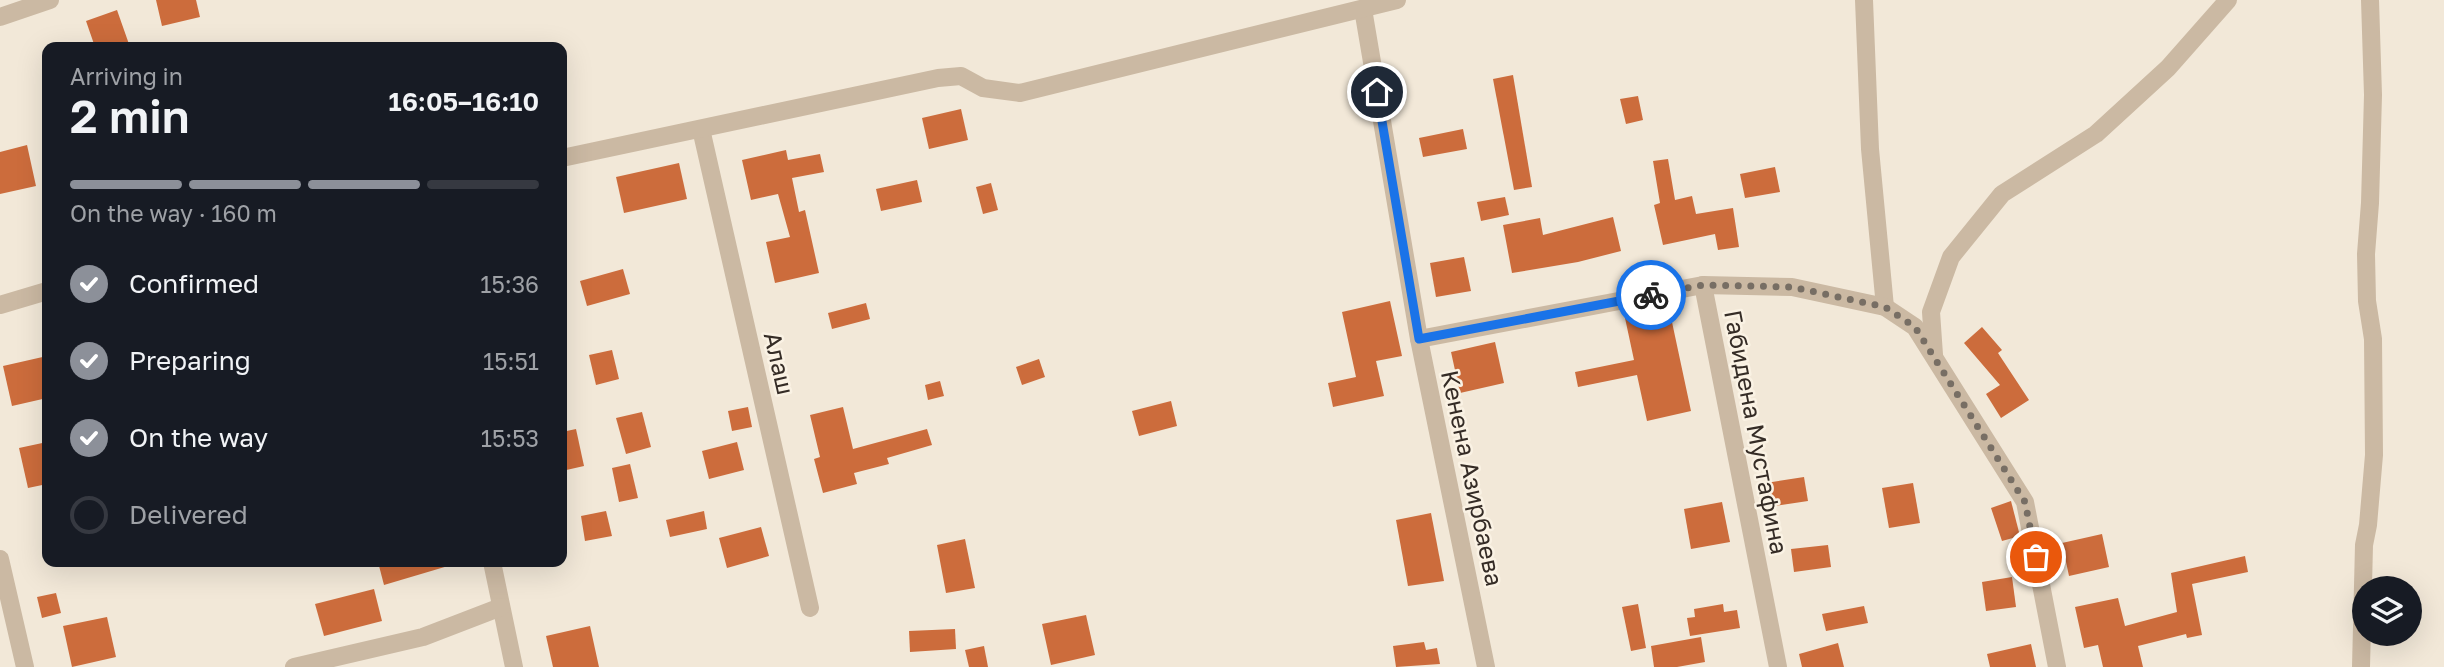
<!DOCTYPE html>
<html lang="en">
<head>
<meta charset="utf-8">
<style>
  :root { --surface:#171b24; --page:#242831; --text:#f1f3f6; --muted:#9ea1a6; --line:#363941; --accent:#8c9099 }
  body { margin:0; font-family:"Golos Text",sans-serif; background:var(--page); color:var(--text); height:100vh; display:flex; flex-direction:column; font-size:26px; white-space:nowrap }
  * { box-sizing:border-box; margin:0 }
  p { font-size:23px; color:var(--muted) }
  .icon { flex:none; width:38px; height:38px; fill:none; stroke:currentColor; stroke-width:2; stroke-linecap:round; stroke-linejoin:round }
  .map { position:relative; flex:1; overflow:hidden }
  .panel { position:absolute; left:42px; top:42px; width:525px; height:525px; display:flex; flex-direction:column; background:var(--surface); border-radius:14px; box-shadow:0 7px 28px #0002 }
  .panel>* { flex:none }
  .buttons { position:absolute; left:2352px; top:576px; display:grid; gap:14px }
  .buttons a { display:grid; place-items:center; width:70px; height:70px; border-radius:50%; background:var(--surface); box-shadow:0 7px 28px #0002; font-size:35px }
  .pin { position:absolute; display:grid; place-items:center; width:60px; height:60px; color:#fff; margin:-30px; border:4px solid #fff; border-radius:50%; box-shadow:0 2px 7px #0007 }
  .courier { position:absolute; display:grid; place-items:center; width:70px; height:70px; margin:-35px; border:5px solid #1a73e8; border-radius:50%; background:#fff; color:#222; box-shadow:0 2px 9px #0007 }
  .summary em { font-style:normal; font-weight:600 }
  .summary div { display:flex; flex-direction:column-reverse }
  .summary { display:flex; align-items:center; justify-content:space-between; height:119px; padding:0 28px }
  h1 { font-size:46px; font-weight:600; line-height:52px }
  .bar { display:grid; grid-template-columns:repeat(4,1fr); gap:10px 7px; align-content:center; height:84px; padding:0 28px }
  .bar i { height:9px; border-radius:5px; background:var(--line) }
  .bar .current { background:var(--accent) }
  .bar p { grid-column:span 4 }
  ol { padding:0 28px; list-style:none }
  li { display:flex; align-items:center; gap:21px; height:77px }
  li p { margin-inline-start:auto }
  li .icon { padding:7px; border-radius:50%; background:var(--accent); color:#fff; stroke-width:4 }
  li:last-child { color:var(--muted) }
  li i { width:38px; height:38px; border:4px solid var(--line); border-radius:50% }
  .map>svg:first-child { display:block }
</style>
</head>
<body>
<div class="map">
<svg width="2444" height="667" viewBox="0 0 2444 667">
  <rect width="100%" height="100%" fill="#f2e8d8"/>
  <g fill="#cc6c3c">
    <polygon points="156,0 196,0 200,17 162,26"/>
    <polygon points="117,10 130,47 95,47 86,21"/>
    <polygon points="1513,75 1532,187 1514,190 1493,79"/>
    <polygon points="1638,96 1643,120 1626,124 1620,99"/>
    <polygon points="961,109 968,140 929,149 922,118"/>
    <polygon points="1463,129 1467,149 1423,157 1419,138"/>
    <polygon points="27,145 36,186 0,194 0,152"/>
    <polygon points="786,150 788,160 820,154 824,172 792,178 799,212 805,210 819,273 775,283 766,242 790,237 778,194 751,200 742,160"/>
    <polygon points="1668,159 1675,200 1692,196 1696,214 1733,208 1739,247 1718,250 1715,234 1663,245 1654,205 1660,203 1653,161"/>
    <polygon points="679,163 687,199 624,213 616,177"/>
    <polygon points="1775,167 1780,192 1745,198 1740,174"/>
    <polygon points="917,180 922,202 881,211 876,189"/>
    <polygon points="991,183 998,210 983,214 976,187"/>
    <polygon points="1505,197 1509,215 1481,221 1477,202"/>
    <polygon points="1613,217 1621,251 1578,262 1512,273 1503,225 1540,218 1543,235"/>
    <polygon points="1464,257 1471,291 1436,297 1430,263"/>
    <polygon points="623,269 630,294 587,306 580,281"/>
    <polygon points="1390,301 1402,356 1376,361 1384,396 1333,407 1328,383 1356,377 1342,312"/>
    <polygon points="866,303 870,319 832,329 828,313"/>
    <polygon points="1669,308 1691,411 1647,421 1637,375 1578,387 1575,372 1634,360 1625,318"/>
    <polygon points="1982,327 2002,350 1998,353 2029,400 2001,418 1986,394 2000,385 1964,343"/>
    <polygon points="1495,342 1504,383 1460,393 1451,352"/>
    <polygon points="612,350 619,379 596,385 589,355"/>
    <polygon points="47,356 47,398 12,406 3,366"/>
    <polygon points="1039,359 1045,377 1022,385 1016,367"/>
    <polygon points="940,381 944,396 928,400 925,385"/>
    <polygon points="1171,401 1177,426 1139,436 1132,411"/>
    <polygon points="748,407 752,427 732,431 728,411"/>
    <polygon points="843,407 853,449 927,429 932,445 887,458 889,464 854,473 857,484 823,493 814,459 820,457 810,415"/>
    <polygon points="642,412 651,447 626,454 616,418"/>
    <polygon points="576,429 584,466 562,471 562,432"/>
    <polygon points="47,442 47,484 28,488 19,448"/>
    <polygon points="737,442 744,470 709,479 702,451"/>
    <polygon points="630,464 638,498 619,502 612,468"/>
    <polygon points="1804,477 1808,501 1769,507 1766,483"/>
    <polygon points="1913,483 1920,523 1889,528 1882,488"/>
    <polygon points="2011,501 2020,536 2002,541 1991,508"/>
    <polygon points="1722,502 1730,542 1691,549 1684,509"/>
    <polygon points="606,511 612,536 585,541 581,516"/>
    <polygon points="704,511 707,529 670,537 666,520"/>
    <polygon points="1431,513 1444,581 1408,586 1396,520"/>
    <polygon points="761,527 769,556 727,568 719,538"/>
    <polygon points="2102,534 2109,567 2069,576 2062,543"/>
    <polygon points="965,539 975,588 946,593 937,545"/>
    <polygon points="1828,545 1831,567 1794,572 1791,549"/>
    <polygon points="2245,556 2248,572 2192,584 2202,635 2187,638 2186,634 2138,646 2143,667 2103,667 2098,645 2084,648 2075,607 2118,598 2125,626 2177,612 2171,573"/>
    <polygon points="378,562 447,562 448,566 384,585"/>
    <polygon points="2012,577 2016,607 1986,611 1982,582"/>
    <polygon points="374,589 382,621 324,636 315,604"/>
    <polygon points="56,593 61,613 42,618 37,597"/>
    <polygon points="1638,604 1646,648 1631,651 1622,607"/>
    <polygon points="1723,604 1724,612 1737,610 1740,628 1690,636 1687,618 1695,617 1694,609"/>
    <polygon points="1864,606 1868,623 1826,631 1822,614"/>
    <polygon points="1086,615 1095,655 1051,665 1042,624"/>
    <polygon points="107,617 116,657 72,667 63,626"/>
    <polygon points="590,626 599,667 553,667 546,636"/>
    <polygon points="955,629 956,649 910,652 909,631"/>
    <polygon points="1701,637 1705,662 1677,667 1654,667 1651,646"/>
    <polygon points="1424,642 1426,650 1437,648 1440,664 1396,667 1393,646"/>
    <polygon points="1838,643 1844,667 1802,667 1799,654"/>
    <polygon points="2031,644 2036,667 1990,667 1987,654"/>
    <polygon points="984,646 988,667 969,667 965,650"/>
  </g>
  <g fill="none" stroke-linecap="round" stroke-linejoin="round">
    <g stroke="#cbb9a3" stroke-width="18">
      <polyline points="1864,0 1870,149 1885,307"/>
      <polyline points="1363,9 1419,339 1486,667"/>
      <polyline points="0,17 50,0"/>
      <polyline points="701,129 810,608"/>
      <polyline points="562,158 938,78 961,76 983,88 1020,93 1397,0"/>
      <polyline points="1703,285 1792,287 1885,307 1915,327 2025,502 2057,667"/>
      <polyline points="0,305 47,291"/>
      <polyline points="1419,339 1703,285 1778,667"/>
      <polyline points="1934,355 1931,312 1951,257 2002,194 2096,134 2168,68 2228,0"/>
      <polyline points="0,559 25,667"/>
      <polyline points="492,562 514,667"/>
      <polyline points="294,667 423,637 501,607"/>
      <polyline points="2361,667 2364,545 2368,525 2374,455 2373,339 2367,301 2366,254 2370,203 2373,95 2370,0"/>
    </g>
  </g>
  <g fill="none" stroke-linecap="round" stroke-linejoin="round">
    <polyline stroke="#776e64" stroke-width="7" stroke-dasharray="0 12.6" points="1651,295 1703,285 1792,287 1885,307 1915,327 2025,502 2036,557"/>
    <polyline stroke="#1a73e8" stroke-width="9" points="1377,92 1419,339 1651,295"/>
  </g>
  <g text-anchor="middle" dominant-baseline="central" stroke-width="5" stroke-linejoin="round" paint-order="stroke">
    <g font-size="24" fill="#352c26" stroke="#faf2e4">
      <text transform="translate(780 363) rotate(77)">Алаш</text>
      <text transform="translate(1757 432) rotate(79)">Габидена Мустафина</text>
      <text transform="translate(1473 478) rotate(78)">Кенена Азирбаева</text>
    </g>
  </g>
</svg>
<div class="buttons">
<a><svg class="icon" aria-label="layers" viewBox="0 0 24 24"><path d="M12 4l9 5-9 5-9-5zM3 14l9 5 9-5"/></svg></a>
</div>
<div class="pin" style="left:2036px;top:557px;background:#ea580c"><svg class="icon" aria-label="bag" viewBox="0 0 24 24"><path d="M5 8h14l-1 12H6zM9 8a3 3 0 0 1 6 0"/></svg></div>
<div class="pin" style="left:1377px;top:92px;background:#1f2937"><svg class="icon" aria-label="home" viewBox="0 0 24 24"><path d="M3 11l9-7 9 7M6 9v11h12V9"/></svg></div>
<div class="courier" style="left:1651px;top:295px"><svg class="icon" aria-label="bike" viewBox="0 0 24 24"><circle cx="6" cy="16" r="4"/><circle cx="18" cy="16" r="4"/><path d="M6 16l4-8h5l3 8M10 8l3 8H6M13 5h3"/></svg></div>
<section class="panel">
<div class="summary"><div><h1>2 min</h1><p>Arriving in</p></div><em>16:05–16:10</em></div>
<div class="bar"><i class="current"></i><i class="current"></i><i class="current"></i><i></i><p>On the way · 160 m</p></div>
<ol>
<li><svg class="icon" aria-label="check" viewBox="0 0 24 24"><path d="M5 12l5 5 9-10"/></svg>Confirmed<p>15:36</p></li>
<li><svg class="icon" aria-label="check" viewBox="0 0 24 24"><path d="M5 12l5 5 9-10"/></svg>Preparing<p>15:51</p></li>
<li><svg class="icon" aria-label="check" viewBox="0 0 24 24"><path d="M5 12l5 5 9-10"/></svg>On the way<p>15:53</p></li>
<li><i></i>Delivered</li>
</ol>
</section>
</div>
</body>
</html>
